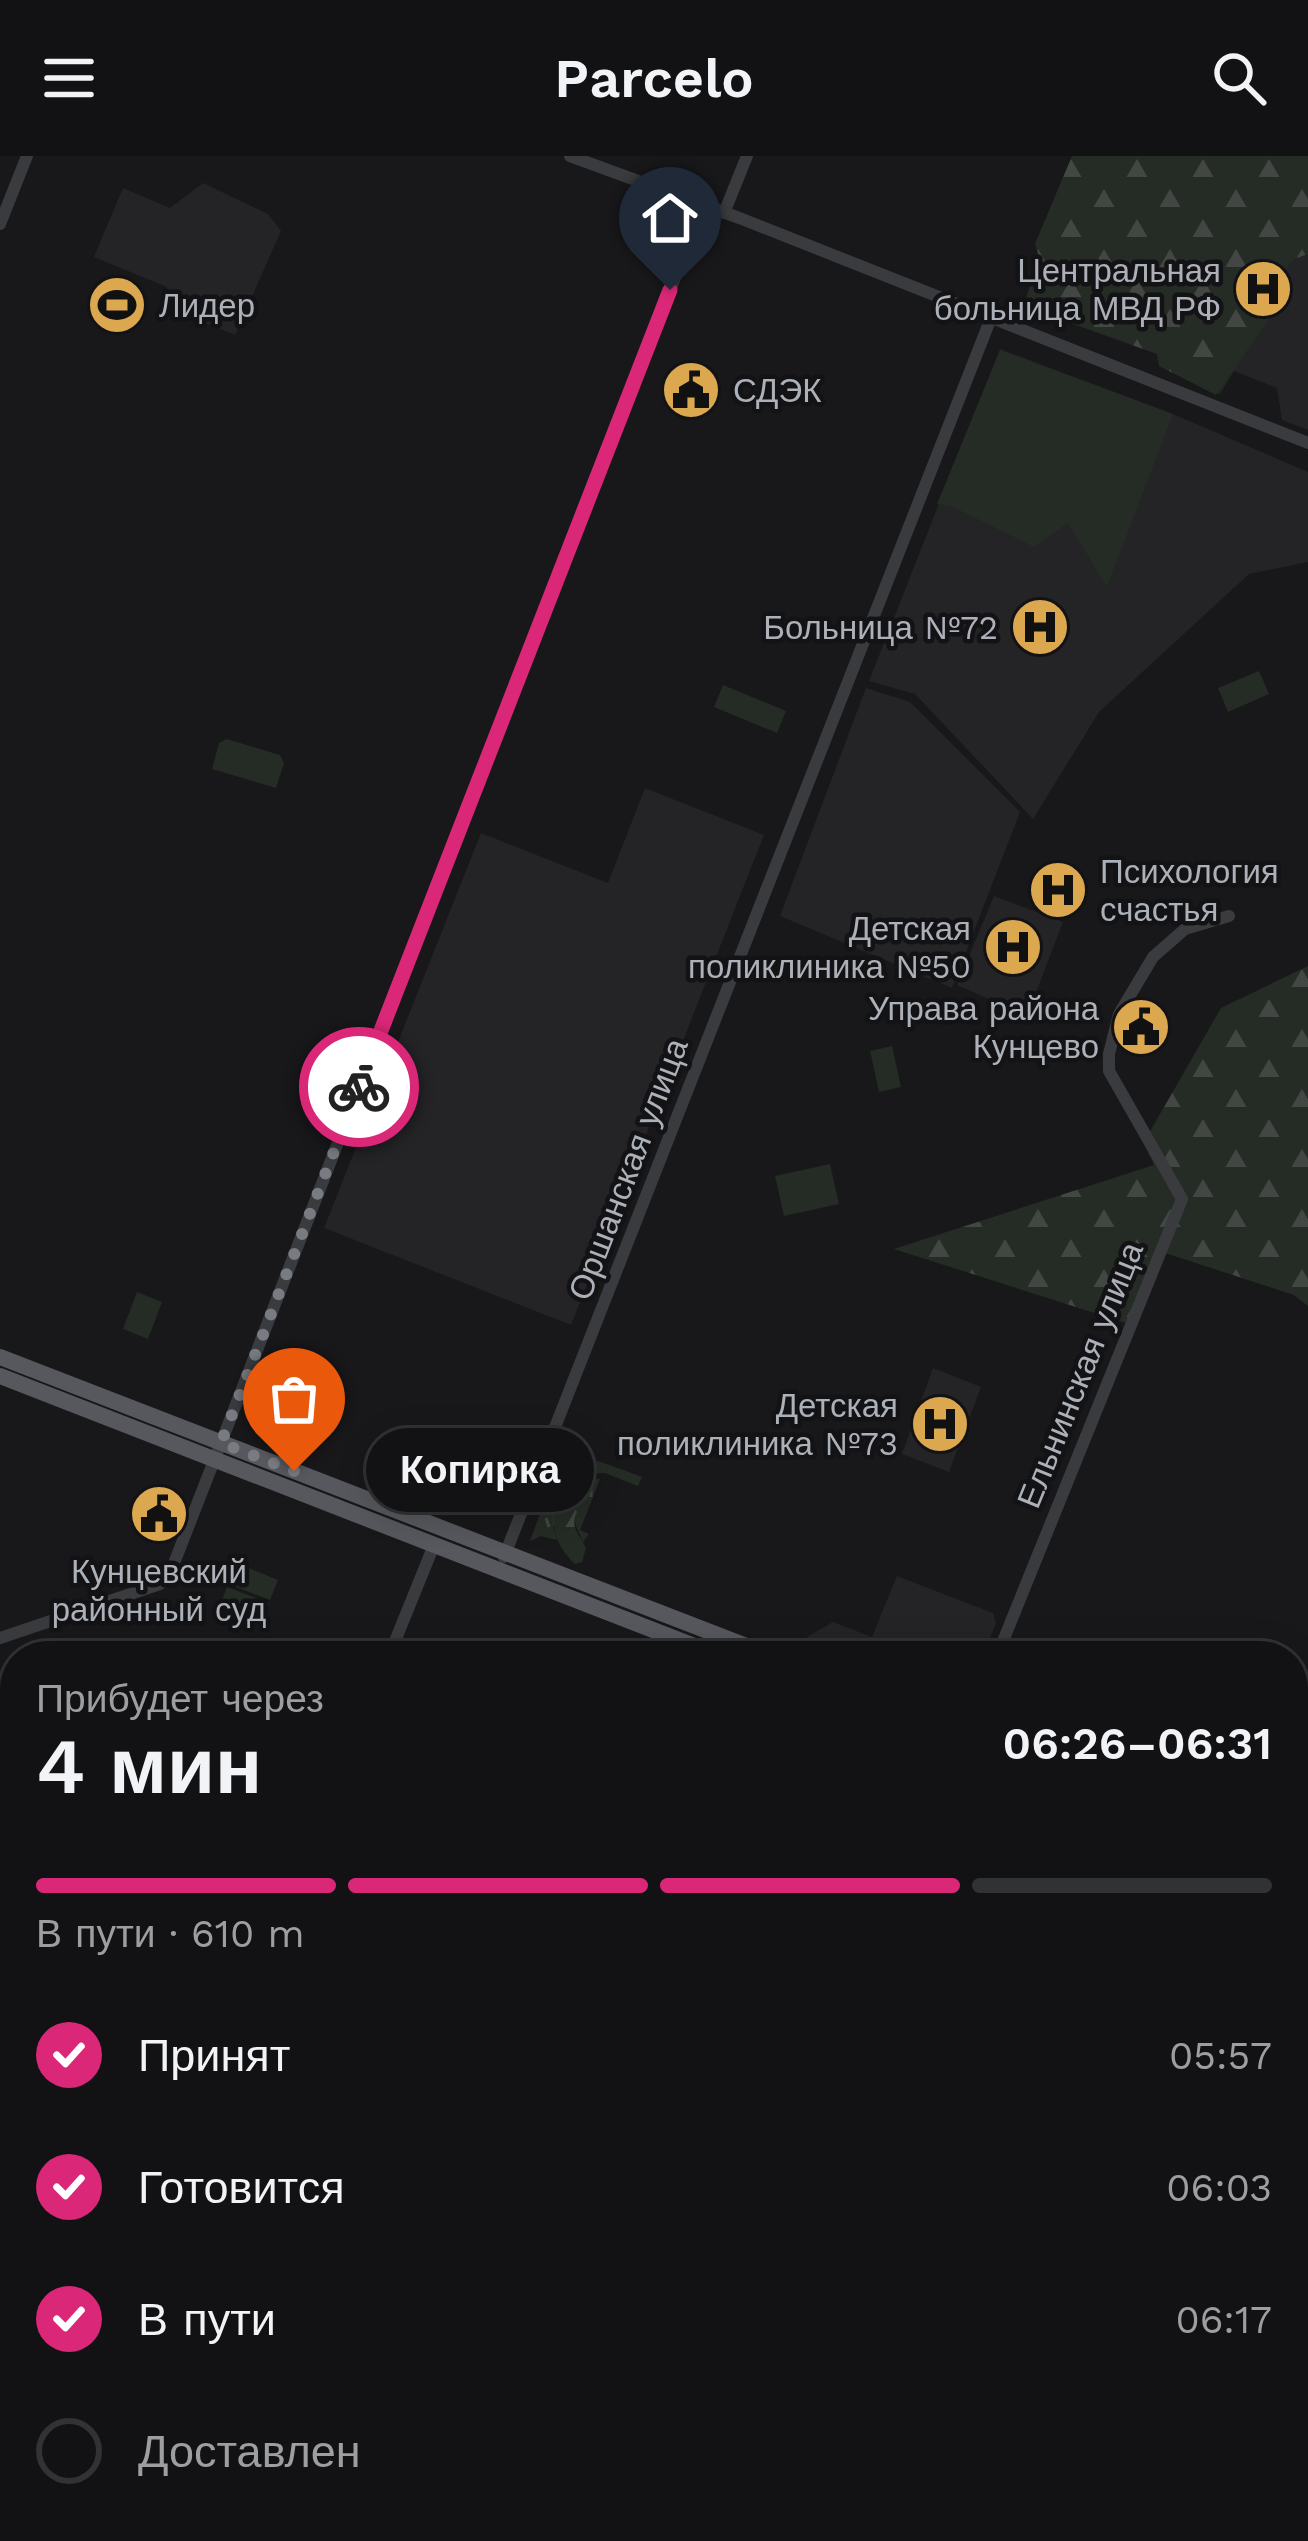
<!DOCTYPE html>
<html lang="ru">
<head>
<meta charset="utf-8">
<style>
  :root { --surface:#121214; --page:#1f2022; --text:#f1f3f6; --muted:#9c9ea0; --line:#313234; --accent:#db2777 }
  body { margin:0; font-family:"Work Sans",sans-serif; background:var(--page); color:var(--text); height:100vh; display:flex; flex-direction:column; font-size:45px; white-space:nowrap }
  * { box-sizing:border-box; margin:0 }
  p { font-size:39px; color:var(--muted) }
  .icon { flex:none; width:66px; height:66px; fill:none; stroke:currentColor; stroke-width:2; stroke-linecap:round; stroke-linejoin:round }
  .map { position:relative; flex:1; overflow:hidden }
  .sheet { position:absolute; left:0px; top:1485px; width:1308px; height:900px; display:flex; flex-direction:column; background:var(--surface); border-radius:48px 48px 0 0; box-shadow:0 6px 30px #0003,0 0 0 3px var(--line) }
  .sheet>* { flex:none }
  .pin { position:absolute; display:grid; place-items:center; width:102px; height:102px; color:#fff; margin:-123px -51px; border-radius:50% 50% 50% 0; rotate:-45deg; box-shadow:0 0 12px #0007 }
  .pin .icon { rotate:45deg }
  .courier { position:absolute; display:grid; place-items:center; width:120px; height:120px; margin:-60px; border:9px solid #db2777; border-radius:50%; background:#fff; color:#222; box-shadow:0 3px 15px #0007 }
  .bubble { position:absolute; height:84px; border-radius:42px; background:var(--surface); box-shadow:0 6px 30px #0003,0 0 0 3px var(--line); font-size:39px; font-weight:600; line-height:84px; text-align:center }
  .summary em { font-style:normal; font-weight:600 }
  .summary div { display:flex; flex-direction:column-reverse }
  .summary { display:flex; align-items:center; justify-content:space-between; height:204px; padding:0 36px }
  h1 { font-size:78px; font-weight:600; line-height:90px }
  .bar { display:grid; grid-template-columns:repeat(4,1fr); gap:18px 12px; align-content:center; height:144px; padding:0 36px }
  .bar i { height:15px; border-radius:9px; background:var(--line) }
  .bar .on { background:var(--accent) }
  .bar p { grid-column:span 4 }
  ol { padding:0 36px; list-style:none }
  li { display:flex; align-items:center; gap:36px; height:132px }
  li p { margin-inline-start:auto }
  li .icon { padding:12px; border-radius:50%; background:var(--accent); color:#fff; stroke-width:4 }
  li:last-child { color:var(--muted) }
  li i { width:66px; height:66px; border:6px solid var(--line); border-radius:50% }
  header { display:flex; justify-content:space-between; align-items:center; height:156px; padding:0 36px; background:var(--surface); font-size:54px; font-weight:600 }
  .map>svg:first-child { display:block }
</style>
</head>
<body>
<header><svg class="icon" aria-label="menu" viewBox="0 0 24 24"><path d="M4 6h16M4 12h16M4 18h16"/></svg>Parcelo<svg class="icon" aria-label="search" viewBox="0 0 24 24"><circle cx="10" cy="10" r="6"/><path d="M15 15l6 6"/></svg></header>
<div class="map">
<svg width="1308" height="2385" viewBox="0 0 1308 2385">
  <defs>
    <pattern id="industrial-grid" width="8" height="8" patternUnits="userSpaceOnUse" patternTransform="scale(3)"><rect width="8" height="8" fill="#242427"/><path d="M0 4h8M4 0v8" fill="none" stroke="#414144"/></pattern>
    <pattern id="grass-tufts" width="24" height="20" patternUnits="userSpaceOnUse" patternTransform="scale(3)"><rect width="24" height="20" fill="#252b25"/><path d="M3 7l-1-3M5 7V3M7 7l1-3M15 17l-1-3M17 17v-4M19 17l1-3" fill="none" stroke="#424743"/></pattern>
    <pattern id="forest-firs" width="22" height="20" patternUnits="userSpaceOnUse" patternTransform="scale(3)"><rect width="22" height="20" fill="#252b25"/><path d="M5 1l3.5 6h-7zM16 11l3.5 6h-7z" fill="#424743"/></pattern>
  </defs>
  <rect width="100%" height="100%" fill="#18181a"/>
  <g fill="#242427">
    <polygon points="203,27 268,58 281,75 235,179 175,155 167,131 94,101 123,32 170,52"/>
    <polygon points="1308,52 1308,274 1282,264 1277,232 1234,215 1220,238 1181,219"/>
    <polygon points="1000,193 1173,258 1308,316 1308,406 1249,418 1099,556 1033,663 915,538 869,525"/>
    <polygon points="866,532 910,546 1020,656 952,832 780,760"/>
    <polygon points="645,632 764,679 571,1169 324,1072 481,677 608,727"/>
    <polygon points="994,740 1063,766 1027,860 957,829"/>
    <polygon points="933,1212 981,1231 949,1316 902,1298"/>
    <polygon points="897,1420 993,1457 996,1467 983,1500 809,1500 803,1494 807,1481 833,1466 872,1481"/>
    <polygon points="729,2370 855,2370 850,2385 766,2385"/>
  </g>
  <polygon fill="url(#industrial-grid)" points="570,2370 636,2370 630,2385 565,2385"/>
  <g fill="url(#grass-tufts)">
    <polygon points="571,1295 642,1321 638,1330 605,1317 553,1319 563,1297"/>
    <polygon points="600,1323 580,1374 589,1378 583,1386 573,1363 553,1370 557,1384 541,1380 530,1385 552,1325"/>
  </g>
  <g fill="url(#forest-firs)">
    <polygon points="1072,0 1308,0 1308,98 1294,103 1284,115 1273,157 1216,239 1159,210 1157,198 1023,150 1040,103 1035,88"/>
    <polygon points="1308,810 1308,1150 1294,1139 1156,1094 1126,1167 894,1093 1154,1009 1142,983 1148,979 1221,852"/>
    <path d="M573,1348L577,1356C569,1371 580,1379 586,1392L582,1406L575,1408C559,1393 552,1377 554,1356Z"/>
  </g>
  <g fill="#252b25">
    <polygon points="1000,194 1173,258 1107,431 1068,367 1034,391 953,351 937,348"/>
    <polygon points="1259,515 1269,538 1228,556 1218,532"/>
    <polygon points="723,529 786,555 777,577 714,551"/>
    <polygon points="227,583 280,599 284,607 276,632 212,613 219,587"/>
    <polygon points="892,890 901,931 879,936 870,895"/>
    <polygon points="830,1008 839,1048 784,1060 775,1020"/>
    <polygon points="137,1136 162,1146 148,1183 123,1173"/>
    <polygon points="236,1407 278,1424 270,1444 228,1428"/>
    <polygon points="227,1431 269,1447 260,1471 218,1454"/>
  </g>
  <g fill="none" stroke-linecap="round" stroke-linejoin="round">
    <g stroke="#3a3b3e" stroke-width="12">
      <polyline points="570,0 742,63 1308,287"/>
      <polyline points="724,57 747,0"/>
      <polyline points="0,68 27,0"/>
      <polyline points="504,1401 991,162"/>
      <polyline points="0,1482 160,1428 171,1415 703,50"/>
      <polyline points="389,1500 434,1389"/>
      <polyline points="997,1500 1182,1043 1109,915 1109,898 1119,858 1153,801 1185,773 1229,760"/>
      <polyline points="0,1872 15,1869"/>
      <polyline points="0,2340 15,2385"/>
      <polyline points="650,2385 656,2370"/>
    </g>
    <g stroke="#56585d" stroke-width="16">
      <polyline points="0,1201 772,1500"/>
      <polyline points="0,1220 720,1500"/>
      <polyline points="1293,1686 1308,1685"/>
      <polyline points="1293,1710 1308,1716"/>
      <polyline points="1293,1730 1308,1736"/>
      <polyline points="1293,1752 1308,1759"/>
    </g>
  </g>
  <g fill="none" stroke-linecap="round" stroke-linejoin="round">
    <polyline stroke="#787b81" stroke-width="12" stroke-dasharray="0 21.6" points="294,1315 221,1287 359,931"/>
    <polyline stroke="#db2777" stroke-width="15" points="359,931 670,134"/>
  </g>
  <defs>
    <symbol id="hospital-disc" viewBox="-11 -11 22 22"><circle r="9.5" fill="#dba84f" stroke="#131315"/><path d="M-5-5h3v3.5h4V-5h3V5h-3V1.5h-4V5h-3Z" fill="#111"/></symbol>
    <symbol id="stadium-disc" viewBox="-11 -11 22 22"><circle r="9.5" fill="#dba84f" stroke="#131315"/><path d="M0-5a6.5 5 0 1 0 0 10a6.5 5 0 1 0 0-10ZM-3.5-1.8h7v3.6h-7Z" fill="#111"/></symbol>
    <symbol id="civic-disc" viewBox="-11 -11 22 22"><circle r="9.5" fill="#dba84f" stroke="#131315"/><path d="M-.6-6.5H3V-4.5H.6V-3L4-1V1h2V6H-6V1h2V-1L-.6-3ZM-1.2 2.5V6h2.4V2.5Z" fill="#111"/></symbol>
  </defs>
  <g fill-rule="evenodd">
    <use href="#hospital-disc" x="1230" y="100" width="66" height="66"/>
    <use href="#stadium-disc" x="84" y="116" width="66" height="66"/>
    <use href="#civic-disc" x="658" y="201" width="66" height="66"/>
    <use href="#hospital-disc" x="1007" y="438" width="66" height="66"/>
    <use href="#hospital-disc" x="1025" y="701" width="66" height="66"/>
    <use href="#hospital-disc" x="980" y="758" width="66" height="66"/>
    <use href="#civic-disc" x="1108" y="838" width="66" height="66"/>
    <use href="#hospital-disc" x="907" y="1235" width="66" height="66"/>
    <use href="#civic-disc" x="126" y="1325" width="66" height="66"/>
  </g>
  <g text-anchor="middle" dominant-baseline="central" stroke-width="9" stroke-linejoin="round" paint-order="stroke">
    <g font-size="33" fill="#acb0b8" stroke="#131315" text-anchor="end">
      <text x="1221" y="114">Центральная<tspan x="1221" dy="38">больница МВД РФ</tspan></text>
      <text x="159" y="149" text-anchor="start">Лидер</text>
      <text x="733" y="234" text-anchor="start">СДЭК</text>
      <text x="998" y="471">Больница №72</text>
      <text x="1100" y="715" text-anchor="start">Психология<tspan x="1100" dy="38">счастья</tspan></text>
      <text x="971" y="772">Детская<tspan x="971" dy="38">поликлиника №50</tspan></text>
      <text x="1099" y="852">Управа района<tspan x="1099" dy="38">Кунцево</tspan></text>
      <text x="898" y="1249">Детская<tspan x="898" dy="38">поликлиника №73</tspan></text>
      <text x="159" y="1415" text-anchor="middle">Кунцевский<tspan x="159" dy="38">районный суд</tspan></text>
    </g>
    <g font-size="33" fill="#acb0b8" stroke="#131315">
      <text transform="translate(628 1013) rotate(-69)">Оршанская улица</text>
      <text transform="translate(1080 1219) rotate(-68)">Ельнинская улица</text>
    </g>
  </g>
</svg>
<div class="pin" style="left:294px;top:1315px;background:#ea580c"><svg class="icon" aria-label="bag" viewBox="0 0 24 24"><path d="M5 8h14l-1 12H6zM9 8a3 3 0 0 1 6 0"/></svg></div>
<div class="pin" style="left:670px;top:134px;background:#1f2937"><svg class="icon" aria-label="home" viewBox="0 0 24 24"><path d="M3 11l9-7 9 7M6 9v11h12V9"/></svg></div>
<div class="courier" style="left:359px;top:931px"><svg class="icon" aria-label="bike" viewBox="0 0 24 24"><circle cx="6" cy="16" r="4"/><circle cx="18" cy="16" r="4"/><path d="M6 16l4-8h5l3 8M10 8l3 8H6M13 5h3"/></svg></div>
<div class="bubble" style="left:366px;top:1272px;width:228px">Копирка</div>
<section class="sheet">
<div class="summary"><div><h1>4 мин</h1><p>Прибудет через</p></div><em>06:26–06:31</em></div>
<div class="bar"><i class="on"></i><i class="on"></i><i class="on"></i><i></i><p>В пути · 610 m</p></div>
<ol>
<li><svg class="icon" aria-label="check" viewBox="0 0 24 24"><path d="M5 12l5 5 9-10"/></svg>Принят<p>05:57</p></li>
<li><svg class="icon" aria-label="check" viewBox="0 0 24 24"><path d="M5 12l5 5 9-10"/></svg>Готовится<p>06:03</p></li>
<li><svg class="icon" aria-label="check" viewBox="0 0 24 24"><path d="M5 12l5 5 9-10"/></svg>В пути<p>06:17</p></li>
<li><i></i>Доставлен</li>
</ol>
</section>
</div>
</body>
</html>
